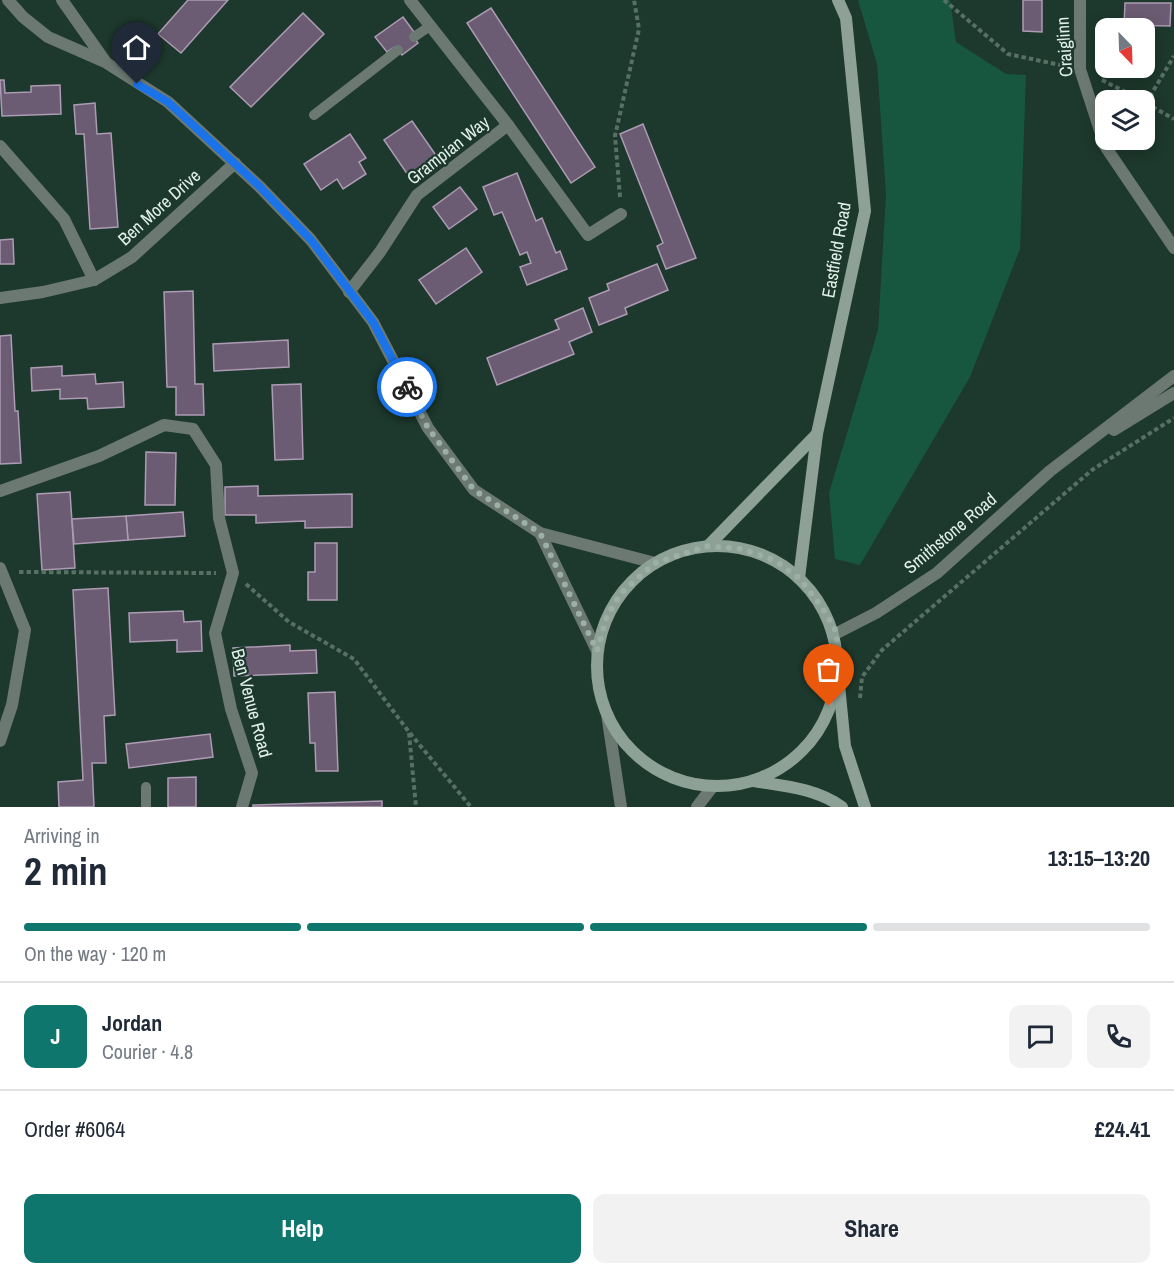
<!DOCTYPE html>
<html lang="en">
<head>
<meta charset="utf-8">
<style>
  :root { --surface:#fff; --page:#f2f2f3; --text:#1f2937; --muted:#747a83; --line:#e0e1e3; --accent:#0f766e }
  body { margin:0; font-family:"Archivo Narrow",sans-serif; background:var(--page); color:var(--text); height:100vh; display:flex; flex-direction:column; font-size:22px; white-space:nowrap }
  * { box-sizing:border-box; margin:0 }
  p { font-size:20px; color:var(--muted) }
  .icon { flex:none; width:33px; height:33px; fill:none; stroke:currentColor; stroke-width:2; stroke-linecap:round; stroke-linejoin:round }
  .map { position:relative; height:807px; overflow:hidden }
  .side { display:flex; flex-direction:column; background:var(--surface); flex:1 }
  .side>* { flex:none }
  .needle { width:39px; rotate:157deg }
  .tools { position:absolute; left:1095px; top:18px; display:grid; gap:12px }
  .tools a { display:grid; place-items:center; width:60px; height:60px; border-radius:12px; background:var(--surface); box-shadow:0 3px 15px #0003; font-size:30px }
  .pin { position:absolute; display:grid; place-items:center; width:51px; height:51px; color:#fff; margin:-62px -26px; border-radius:50% 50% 50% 0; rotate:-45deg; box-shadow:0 0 6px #0007 }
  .pin .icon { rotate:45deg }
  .courier { position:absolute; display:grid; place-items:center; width:60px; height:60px; margin:-30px; border:4px solid #1a73e8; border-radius:50%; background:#fff; color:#222; box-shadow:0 2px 8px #0007 }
  .overview em { font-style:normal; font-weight:700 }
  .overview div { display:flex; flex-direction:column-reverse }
  .overview { display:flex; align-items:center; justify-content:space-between; height:102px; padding:0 24px }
  h1 { font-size:39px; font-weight:700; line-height:45px }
  .bar { display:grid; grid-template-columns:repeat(4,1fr); gap:9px 6px; align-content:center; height:72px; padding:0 24px }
  .bar i { height:8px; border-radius:4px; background:var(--line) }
  .bar .selected { background:var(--accent) }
  .bar p { grid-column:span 4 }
  .line { display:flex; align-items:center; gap:15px; padding:0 24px; border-top:2px solid var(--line) }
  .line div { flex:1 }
  .round { display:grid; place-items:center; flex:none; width:63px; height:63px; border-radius:12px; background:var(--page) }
  .action { display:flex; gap:12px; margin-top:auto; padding:12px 24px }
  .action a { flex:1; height:69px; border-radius:12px; background:var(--accent); color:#fff; font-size:24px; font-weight:700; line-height:69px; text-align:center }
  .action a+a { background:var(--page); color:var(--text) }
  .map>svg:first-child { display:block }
</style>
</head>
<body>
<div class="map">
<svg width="1174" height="807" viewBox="0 0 1174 807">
  <rect width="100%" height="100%" fill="#1d382c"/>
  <polygon fill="#17573f" points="858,0 950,0 956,42 1006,74 1026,75 1020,249 970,377 860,565 835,559 829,493 878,330 886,195 877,64"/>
  <g fill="#6c5c73" stroke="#ac9bb3" stroke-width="1.5">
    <polygon points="188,0 228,0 181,53 158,34"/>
    <polygon points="1023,0 1042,0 1042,32 1023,31"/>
    <polygon points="1125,3 1171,3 1170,26 1124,25"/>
    <polygon points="491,8 595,167 571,183 467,23"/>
    <polygon points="303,13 324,34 251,107 230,87"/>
    <polygon points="403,17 414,32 412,34 418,43 402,55 395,47 387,52 375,37"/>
    <polygon points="0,80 4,80 5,93 31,92 31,86 60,85 61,114 2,116"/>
    <polygon points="95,103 97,134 111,133 118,227 90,229 84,134 76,134 74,105"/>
    <polygon points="412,121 440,161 412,181 384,140"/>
    <polygon points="643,124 696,258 666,269 657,246 663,243 620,134"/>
    <polygon points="350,134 366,158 359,162 366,174 343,189 337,179 321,190 304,164"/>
    <polygon points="517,173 536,221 542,218 556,253 560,251 567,269 527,285 520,267 531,263 527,252 520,255 502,212 494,215 483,187"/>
    <polygon points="460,187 477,209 449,229 433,207"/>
    <polygon points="13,239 14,264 0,264 0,240"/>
    <polygon points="466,248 482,272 436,304 419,280"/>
    <polygon points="657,264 668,290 625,308 627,314 599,325 589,298 609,290 607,284"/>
    <polygon points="193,291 195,384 203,384 204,415 176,415 176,387 167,387 164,292"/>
    <polygon points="583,308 592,332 569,342 574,354 497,385 487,358 559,329 555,320"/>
    <polygon points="11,335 15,411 18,411 21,463 0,464 0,336"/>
    <polygon points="288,340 289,367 214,371 213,344"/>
    <polygon points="62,366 62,376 95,374 96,384 123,382 124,407 88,409 87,398 60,399 60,389 32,391 31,368"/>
    <polygon points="301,384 303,459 275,460 272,385"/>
    <polygon points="146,452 176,453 175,505 145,505"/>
    <polygon points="258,486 258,496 352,494 352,527 305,528 305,521 256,523 256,515 225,515 225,487"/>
    <polygon points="70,492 75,568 42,570 37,494"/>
    <polygon points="183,512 185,536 128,540 126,516"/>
    <polygon points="126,516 128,540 74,544 72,519"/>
    <polygon points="315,543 337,543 337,600 308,600 308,572 315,572"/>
    <polygon points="108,588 115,715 104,716 106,763 92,763 94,807 59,807 58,782 83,780 73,590"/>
    <polygon points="183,611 184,622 201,621 202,651 177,652 177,640 130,642 129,613"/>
    <polygon points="290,645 290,651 316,650 317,673 234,676 233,648"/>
    <polygon points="335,692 338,771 316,771 315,743 310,743 308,693"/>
    <polygon points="210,734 213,757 129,768 126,744"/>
    <polygon points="196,777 196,807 168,807 168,778"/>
    <polygon points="382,801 382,807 253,807 253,805"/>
  </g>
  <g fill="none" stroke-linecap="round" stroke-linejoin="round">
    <g stroke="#586f64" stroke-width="4" stroke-dasharray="4.5 3" stroke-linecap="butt">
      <polyline points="944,0 1008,54 1065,66"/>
      <polyline points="1102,80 1141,100"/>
      <polyline points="1146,103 1174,56"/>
      <polyline points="1146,103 1174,119"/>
      <polyline points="620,197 615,136 639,29 634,0"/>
      <polyline points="19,572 216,573"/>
      <polyline points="246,584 289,622 354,659 409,732 471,807"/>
      <polyline points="860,698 862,677 882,650 1092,470 1174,418"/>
      <polyline points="409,733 416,807"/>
    </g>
    <g stroke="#6c7972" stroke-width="10">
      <polyline points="414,37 430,26"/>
      <polyline points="314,115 398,50"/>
      <polyline points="146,787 146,807"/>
    </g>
    <g stroke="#6c7972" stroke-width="12">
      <polyline points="410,0 508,125 588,235 621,214"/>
      <polyline points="1080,0 1080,69 1105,146 1174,248"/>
      <polyline points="0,146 64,219 94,280"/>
      <polyline points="349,292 380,252 417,195 508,125"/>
      <polyline points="0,298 43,292 94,280 132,257 235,163"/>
      <polyline points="0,491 99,456 164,425 193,429 216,465 219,518 233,573 215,633 231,709 252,773 242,807"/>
      <polyline points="0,568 25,630 12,705 0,741"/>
    </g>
    <g stroke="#6c7972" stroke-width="12">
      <polyline points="8,0 23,17 48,37 105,62 168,102 259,186 311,240 373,322 428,428 474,490 540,533 655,563"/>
      <polyline points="62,0 105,61"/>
      <polyline points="1114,430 1174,393"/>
      <polyline points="540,533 597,651"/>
      <polyline points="837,633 876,613 937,573 1050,471 1174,376"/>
      <polyline points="607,714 621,807"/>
      <polyline points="697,807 713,786"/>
    </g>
    <g stroke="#8da197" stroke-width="12">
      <polyline points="708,546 817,434"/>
      <circle cx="717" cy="666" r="120"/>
      <polyline points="799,578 817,434 865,211 846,18 838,0"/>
      <polyline points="839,685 845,746 865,807"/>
      <path d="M753,781C784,786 816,788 842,807"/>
    </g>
  </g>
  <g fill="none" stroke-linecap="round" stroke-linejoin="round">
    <polyline stroke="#9cb0a6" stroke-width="6" stroke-dasharray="0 10.8" points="407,387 428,428 474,490 540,533 597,651 607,616 621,593 655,563 708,546 742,549 774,560 799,578 822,607 837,633 836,687 829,706"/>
    <polyline stroke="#1a73e8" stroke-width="8" points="137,84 168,102 259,186 311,240 373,322 407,387"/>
  </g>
  <g text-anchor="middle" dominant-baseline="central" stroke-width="4.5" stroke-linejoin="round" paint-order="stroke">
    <g font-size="18" fill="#e0f0e8" stroke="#1d382c">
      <text transform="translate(1064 47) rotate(-94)">Craiglinn</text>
      <text transform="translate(448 150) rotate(-38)">Grampian Way</text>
      <text transform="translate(159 207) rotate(-42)">Ben More Drive</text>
      <text transform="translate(836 250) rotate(-80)">Eastfield Road</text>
      <text transform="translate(950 533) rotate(-40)">Smithstone Road</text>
      <text transform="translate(252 703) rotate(75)">Ben Venue Road</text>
    </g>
  </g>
</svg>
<div class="tools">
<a><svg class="needle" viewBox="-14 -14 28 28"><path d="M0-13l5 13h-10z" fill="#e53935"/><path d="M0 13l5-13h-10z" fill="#747a83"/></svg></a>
<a><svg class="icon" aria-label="layers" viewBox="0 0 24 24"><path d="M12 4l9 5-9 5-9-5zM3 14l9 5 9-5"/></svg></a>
</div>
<div class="pin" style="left:829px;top:706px;background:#ea580c"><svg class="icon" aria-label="bag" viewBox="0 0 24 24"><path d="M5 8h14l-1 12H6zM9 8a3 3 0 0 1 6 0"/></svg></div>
<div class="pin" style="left:137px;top:84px;background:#1f2937"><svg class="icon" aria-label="home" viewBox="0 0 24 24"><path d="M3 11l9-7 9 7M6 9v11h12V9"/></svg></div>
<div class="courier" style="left:407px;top:387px"><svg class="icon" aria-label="bike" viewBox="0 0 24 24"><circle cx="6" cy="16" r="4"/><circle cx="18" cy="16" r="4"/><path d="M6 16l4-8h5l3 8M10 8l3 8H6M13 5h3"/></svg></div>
</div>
<section class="side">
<div class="overview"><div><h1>2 min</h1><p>Arriving in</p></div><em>13:15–13:20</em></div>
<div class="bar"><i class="selected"></i><i class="selected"></i><i class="selected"></i><i></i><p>On the way · 120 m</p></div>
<div class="line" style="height:108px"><b class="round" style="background:var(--accent);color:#fff">J</b><div><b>Jordan</b><p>Courier · 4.8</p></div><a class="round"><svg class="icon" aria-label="chat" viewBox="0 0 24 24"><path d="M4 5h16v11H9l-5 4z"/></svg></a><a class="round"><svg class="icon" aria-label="phone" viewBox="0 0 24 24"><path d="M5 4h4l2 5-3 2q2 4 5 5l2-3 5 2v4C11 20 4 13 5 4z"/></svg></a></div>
<div class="line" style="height:78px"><div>Order #6064</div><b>£24.41</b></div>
<div class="action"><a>Help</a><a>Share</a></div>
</section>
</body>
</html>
